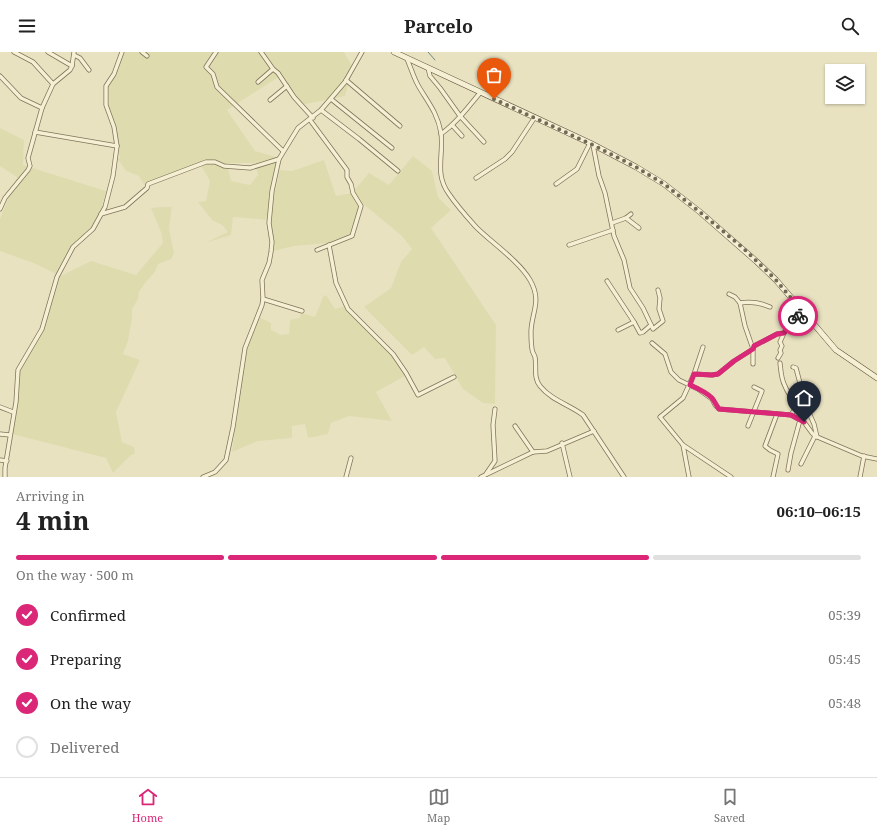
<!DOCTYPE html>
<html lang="en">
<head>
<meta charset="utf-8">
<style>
  :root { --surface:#fff; --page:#f2f2f2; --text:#222; --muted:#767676; --line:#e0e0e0; --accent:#db2777 }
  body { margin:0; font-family:"Noto Serif",serif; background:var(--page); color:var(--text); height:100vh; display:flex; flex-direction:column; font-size:15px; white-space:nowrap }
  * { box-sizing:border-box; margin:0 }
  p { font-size:13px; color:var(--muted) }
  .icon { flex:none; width:22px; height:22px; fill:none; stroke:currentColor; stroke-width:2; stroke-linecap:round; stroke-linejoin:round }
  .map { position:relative; height:425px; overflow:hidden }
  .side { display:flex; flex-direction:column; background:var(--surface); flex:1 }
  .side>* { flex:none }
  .tools { position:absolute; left:825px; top:12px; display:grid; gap:8px }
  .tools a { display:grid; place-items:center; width:40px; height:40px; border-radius:0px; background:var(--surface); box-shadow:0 1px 3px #0004; font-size:20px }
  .pin { position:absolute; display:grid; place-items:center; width:34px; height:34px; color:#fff; margin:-41px -17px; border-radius:50% 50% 50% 0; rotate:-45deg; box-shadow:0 0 4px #0007 }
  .pin .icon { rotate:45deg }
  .courier { position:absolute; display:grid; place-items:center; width:40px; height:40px; margin:-20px; border:3px solid #db2777; border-radius:50%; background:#fff; color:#222; box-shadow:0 1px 5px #0007 }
  .overview em { font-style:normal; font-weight:700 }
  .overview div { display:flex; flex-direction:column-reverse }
  .overview { display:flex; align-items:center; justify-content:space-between; height:68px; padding:0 16px }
  h1 { font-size:26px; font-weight:700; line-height:30px }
  .bar { display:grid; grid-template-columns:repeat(4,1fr); gap:6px 4px; align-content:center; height:48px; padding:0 16px }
  .bar i { height:5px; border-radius:3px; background:var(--line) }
  .bar .selected { background:var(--accent) }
  .bar p { grid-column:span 4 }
  ol { padding:0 16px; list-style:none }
  li { display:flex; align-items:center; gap:12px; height:44px }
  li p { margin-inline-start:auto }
  li .icon { padding:4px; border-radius:50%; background:var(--accent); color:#fff; stroke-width:4 }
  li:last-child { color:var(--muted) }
  li i { width:22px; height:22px; border:2px solid var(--line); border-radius:50% }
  header { display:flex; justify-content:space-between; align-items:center; height:52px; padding:0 16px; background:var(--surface); font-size:18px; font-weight:700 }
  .menu { display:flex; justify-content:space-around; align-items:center; height:56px; border-top:1px solid var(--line); background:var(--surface); font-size:11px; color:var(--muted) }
  .menu a { display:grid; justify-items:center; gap:2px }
  .menu .selected { color:var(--accent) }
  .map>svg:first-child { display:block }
</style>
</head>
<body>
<header><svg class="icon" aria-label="menu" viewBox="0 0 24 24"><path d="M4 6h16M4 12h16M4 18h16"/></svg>Parcelo<svg class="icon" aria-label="search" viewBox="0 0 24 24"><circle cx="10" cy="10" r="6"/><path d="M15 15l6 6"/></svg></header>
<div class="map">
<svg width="877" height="425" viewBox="0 0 877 425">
  <rect width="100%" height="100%" fill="#e9e2c1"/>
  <g fill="#dedcaf" fill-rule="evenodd">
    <path d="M124,0H344L353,16L345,44L301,53L280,24L227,58L255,99L279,106L270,145L269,168L233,165L231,183L205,191L228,180L222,173L212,168L198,150L206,149L210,129L200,112L145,134L139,124L126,119L117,106H120L114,70L109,59L108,34L116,23L121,5ZM227,111H255L258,123L250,133L231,129Z"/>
    <polygon points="0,76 24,88 23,113 106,139 100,161 89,178 72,193 56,222 36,212 0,199 0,167 17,125 0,114"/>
    <polygon points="413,104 432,119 438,145 451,158 431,176 496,273 495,352 483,351 463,337 445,306 435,307 424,295 412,303 364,255 391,236 401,210 412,197 402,184 362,151 349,184 328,191 294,194 273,199 271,175 272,152 280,118 292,119 324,108 336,144 352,141 369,121 389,133"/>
    <polygon points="172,154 169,177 174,201 171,207 158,212 155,220 145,231 139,240 138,247 132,257 132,266 128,289 123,302 140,308 116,360 122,390 134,395 135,402 131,403 113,421 106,406 12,382 19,317 45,275 59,225 91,209 136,223 163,191 161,180 151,156 174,154"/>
    <polygon points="326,243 335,257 345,254 391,302 405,324 376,340 392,369 349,364 331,371 328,382 308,386 305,372 292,374 292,386 258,389 232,400 246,298 259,265 271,271 271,278 281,283 289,282 290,268 300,266 301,261 315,265 323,245"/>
  </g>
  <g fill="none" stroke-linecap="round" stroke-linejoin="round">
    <polyline stroke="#6c8985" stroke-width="1" points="428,0 435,8"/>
    <defs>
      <g id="street">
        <polyline points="14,0 33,10 53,32"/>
        <polyline points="48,0 72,14"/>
        <polyline points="142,0 147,4"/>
        <polyline points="216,0 206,15 213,22 217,35 283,99"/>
        <polyline points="261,0 273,17 278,21 294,45 313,66"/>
        <polyline points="74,3 80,6 89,18"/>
        <path d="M407,7C411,16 414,27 419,35C428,50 438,62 441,81C444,103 434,122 449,142C457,154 467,165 476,175C492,191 519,209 530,228C542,249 532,259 531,279C531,284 531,291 532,297C532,300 534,302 535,305C537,316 533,325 540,334C551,348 570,353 583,363L624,425"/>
        <polyline points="428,16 430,24 440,36 460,64 484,90"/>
        <polyline points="0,24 21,46 42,56"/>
        <polyline points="346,28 400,74"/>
        <polyline points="258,30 273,17"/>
        <polyline points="331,47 392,96"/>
        <polyline points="270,48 287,34"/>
        <polyline points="321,58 359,87 398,119"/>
        <polyline points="310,68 347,118 347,125 351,132 353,141 361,154 352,184 317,198"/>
        <polyline points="452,73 462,84"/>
        <polyline points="35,80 117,94"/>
        <path d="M441,82C457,71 468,55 480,41"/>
        <polyline points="593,93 599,124 605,141 614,184 624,208 630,236 643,256 653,277 663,269 659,257 660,246 658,238"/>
        <polyline points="476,126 505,107 512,100 535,65"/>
        <polyline points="556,132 577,117 590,91"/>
        <polyline points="0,157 5,146 28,118 30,114 28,106 42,56 53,32 70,18 72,14 74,0"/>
        <polyline points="101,162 125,155 147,136 148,132 206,110 215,110 224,114 250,116 279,107"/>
        <polyline points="626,166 639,176"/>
        <polyline points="612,171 626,166 631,162"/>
        <polyline points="329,193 336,231 348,257 393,302 406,321 418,343 454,325"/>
        <polyline points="569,193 613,178"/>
        <polyline points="607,229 634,270 640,281 643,280 651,273"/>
        <polyline points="729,242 735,245 740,251 745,274 753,297 753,312"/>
        <polyline points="263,247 302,259"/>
        <path d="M740,251C751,249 759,250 770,255"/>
        <polyline points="618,278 634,270"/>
        <polyline points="652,291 665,302 671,320 679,328 698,337 712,347 715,353 719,357 791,363 804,370 812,381 815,384 862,404 877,407"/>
        <polyline points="703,295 694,322 683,346 660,365 683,393 731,425"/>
        <polyline points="778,306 781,301 780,298 782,294 780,290 784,281"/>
        <path d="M780,311C781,319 781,327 785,334C788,342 794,348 796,355L791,363"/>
        <polyline points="793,315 796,316 806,354 814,372 817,385"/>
        <polyline points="694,322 712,323 718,322 734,309 753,297 754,294 777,282 784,281 802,259"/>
        <polyline points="0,355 13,360"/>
        <polyline points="515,374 533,400"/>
        <polyline points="748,374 762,339 754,335"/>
        <polyline points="0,382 10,383"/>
        <polyline points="562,391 570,425"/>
        <polyline points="683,393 689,425"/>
        <polyline points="0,408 7,409"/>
        <polyline points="801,412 815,384"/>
        <polyline points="788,418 791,401 800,368"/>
        <polyline points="486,422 495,409 493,373 495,357"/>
        <polyline points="5,425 5,416 16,350 18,318 42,277 57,225 73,195 93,177 105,155 113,124 117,94 114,75 106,53 106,34 114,22 122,0"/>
        <polyline points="203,425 215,420 226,408 233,375 245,296 262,253 263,247 262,228 269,211 271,200 272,190 269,171 272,139 279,107 298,76 321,58 345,30 362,0"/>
        <polyline points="346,425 351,406"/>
        <polyline points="481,425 533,400 547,399 594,379"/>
        <polyline points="773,425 778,402 770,398 765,394 777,362"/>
        <polyline points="860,425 864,404"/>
      </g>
      <polyline id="secondary" points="394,0 590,91 636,115 664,132 700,160 756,209 776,228 836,298 877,326"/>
    </defs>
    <use href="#street" stroke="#81745a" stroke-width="5"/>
    <use href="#secondary" stroke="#63553e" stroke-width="6"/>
    <use href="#street" stroke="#f5efd3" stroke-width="3.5"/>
    <use href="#secondary" stroke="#f5efd3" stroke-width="5"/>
  </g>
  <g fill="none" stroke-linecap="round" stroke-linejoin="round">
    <polyline stroke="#726a56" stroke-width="4" stroke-dasharray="0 7.2" points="494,47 593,93 636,115 664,132 700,160 743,196 776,228 802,259 798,264"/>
    <path stroke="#db2777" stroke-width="5" d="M798,264L784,281L777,282L754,294L753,297L734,309L718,322L712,323L694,322L690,333C697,336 706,340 712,346C715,350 716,353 719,357L791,363L804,370"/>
  </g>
</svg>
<div class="tools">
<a><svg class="icon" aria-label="layers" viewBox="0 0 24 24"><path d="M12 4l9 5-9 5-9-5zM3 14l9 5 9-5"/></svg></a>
</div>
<div class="pin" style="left:494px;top:47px;background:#ea580c"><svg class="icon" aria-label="bag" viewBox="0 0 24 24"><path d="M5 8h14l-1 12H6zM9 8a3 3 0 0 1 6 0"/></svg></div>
<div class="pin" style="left:804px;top:370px;background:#1f2937"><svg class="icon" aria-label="home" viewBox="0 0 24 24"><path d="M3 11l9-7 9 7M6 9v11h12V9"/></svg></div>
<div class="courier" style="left:798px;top:264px"><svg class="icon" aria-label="bike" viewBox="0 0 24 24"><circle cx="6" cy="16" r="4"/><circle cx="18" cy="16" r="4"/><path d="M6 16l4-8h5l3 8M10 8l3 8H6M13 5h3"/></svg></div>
</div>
<section class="side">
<div class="overview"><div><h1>4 min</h1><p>Arriving in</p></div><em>06:10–06:15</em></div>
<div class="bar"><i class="selected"></i><i class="selected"></i><i class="selected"></i><i></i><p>On the way · 500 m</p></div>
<ol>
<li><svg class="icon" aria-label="check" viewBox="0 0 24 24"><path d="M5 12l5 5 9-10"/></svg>Confirmed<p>05:39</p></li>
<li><svg class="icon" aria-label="check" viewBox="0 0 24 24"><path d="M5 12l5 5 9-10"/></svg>Preparing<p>05:45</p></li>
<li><svg class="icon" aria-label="check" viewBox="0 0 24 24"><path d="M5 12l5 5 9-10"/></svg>On the way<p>05:48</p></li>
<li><i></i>Delivered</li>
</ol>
</section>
<nav class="menu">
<a class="selected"><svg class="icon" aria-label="home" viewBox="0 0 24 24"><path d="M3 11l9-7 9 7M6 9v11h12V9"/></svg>Home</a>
<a><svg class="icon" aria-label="map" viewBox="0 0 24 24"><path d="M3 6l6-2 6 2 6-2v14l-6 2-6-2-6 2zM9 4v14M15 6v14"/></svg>Map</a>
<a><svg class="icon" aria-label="saved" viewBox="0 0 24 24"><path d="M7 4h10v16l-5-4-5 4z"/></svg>Saved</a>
</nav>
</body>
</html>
